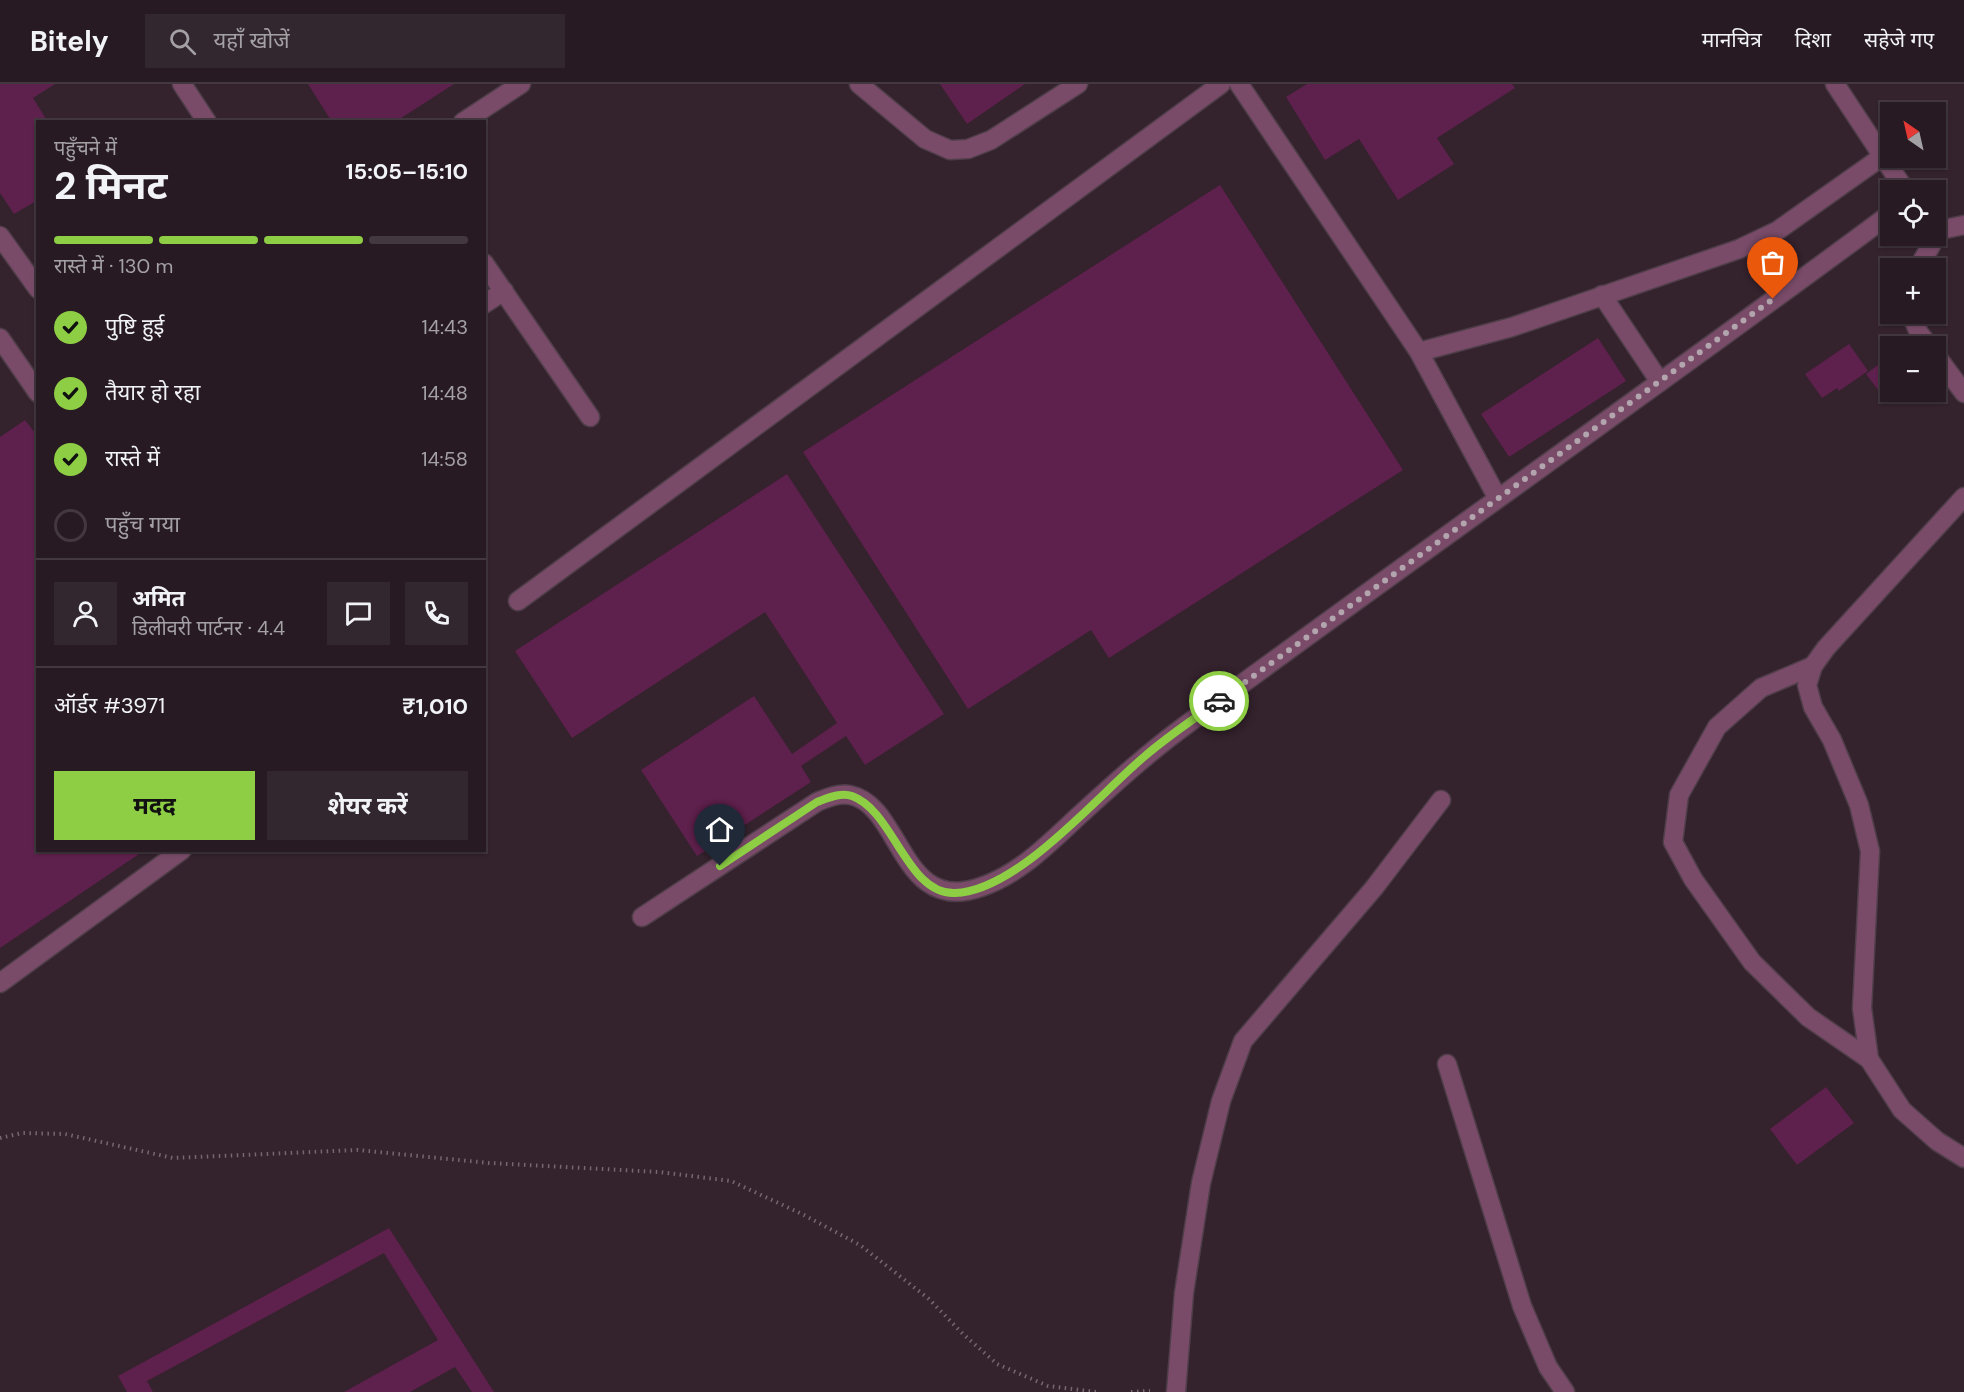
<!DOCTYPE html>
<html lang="hi">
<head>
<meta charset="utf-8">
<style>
  :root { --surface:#271a22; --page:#33272f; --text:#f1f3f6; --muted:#a4a1a5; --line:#433840; --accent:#8dce44 }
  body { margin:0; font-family:"DM Sans","Noto Sans Devanagari",sans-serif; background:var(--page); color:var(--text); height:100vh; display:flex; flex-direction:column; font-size:22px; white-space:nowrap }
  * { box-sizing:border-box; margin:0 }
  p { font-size:20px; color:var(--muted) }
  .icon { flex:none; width:33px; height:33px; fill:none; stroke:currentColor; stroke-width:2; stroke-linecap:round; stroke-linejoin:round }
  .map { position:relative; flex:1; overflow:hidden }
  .side { position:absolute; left:36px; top:36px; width:450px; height:732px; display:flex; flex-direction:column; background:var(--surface); border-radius:0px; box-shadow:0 2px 4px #0004,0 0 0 2px var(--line) }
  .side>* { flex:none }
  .needle { width:39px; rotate:326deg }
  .controls { position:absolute; left:1880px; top:18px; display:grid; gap:12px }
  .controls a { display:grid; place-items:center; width:66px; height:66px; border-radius:0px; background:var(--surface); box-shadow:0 2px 4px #0004,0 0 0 2px var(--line); font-size:30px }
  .pin { position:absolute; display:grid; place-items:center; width:51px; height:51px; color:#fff; margin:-62px -26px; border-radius:50% 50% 50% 0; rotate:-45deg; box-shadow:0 0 6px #0007 }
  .pin .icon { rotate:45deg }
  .courier { position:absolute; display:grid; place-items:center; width:60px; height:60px; margin:-30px; border:4px solid #8dce44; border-radius:50%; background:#fff; color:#222; box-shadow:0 2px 8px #0007 }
  .headline em { font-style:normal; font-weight:700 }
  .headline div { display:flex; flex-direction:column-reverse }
  .headline { display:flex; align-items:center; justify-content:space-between; height:102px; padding:0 18px }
  h1 { font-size:39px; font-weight:700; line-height:45px }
  .bar { display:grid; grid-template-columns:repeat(4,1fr); gap:9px 6px; align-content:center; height:72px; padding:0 18px }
  .bar i { height:8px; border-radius:4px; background:var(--line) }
  .bar .current { background:var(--accent) }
  .bar p { grid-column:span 4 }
  .line { display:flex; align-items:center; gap:15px; padding:0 18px; border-top:2px solid var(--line) }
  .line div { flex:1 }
  .round { display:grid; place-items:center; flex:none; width:63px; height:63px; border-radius:0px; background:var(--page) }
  ol { padding:0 18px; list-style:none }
  li { display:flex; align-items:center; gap:18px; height:66px }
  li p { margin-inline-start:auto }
  li .icon { padding:6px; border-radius:50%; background:var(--accent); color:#111; stroke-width:4 }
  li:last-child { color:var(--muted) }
  li i { width:33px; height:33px; border:3px solid var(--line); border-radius:50% }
  .cta { display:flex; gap:12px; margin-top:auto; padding:12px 18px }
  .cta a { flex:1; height:69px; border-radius:0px; background:var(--accent); color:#111; font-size:24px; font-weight:700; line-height:69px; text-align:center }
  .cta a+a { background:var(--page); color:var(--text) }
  header { display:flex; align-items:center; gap:36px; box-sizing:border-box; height:84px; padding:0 30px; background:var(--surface); border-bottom:2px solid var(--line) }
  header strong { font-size:28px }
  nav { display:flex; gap:33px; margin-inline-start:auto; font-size:21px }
  .search { width:420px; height:54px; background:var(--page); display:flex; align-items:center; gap:15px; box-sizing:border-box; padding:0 21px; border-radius:0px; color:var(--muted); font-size:22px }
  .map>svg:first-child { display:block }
</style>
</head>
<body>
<header>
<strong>Bitely</strong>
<div class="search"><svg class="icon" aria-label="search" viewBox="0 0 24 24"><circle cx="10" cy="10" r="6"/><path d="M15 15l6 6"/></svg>यहाँ खोजें</div>
<nav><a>मानचित्र</a><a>दिशा</a><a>सहेजे गए</a></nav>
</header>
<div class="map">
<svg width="1964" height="1308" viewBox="0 0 1964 1308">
  <rect width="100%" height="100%" fill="#34222d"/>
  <g fill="#5e204c">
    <polygon points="0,0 55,0 33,14 48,38 38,38 38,116 14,130 0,109"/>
    <polygon points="308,0 454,0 395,38 332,38"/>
    <polygon points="940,0 1025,0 967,40"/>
    <polygon points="1307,0 1512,0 1515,4 1437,54 1454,80 1398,116 1359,55 1325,76 1286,13"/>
    <polygon points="1220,101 1403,386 1109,574 1091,546 968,625 803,368"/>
    <polygon points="1598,254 1626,297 1509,373 1481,330"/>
    <polygon points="1849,260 1868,287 1839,307 1837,304 1822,314 1805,290"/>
    <polygon points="1890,272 1890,304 1881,310 1866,290"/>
    <polygon points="25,336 38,353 38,766 145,766 0,864 0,353"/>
    <polygon points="787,390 944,630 865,681 846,652 801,682 811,698 697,772 641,686 754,612 792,670 837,639 765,528 572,654 515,567"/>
    <polygon points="1826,1003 1854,1039 1797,1081 1770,1045"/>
    <polygon points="389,1144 494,1308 472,1308 455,1283 410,1308 344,1308 438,1256 384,1169 147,1297 153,1308 127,1308 118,1292"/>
  </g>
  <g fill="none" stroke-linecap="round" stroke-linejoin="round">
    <defs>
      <g id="service">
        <polyline points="182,0 207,38"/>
        <polyline points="859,0 925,55 950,66 968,65 991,56 1078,0"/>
        <polyline points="1239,0 1419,268 1497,413"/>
        <polyline points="463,38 521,0"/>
        <polyline points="0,152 38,205"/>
        <polyline points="1759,157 1792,202"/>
        <polyline points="484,179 590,333"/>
        <polyline points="1602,211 1660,298"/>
        <polyline points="484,220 504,207"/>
        <polyline points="0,254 38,309"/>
        <polyline points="1419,268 1512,243 1739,165 1777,147 1883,72"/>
        <polyline points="518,517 1221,0"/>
        <path d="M642,833L817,718C827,714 838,709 850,711C902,721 900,832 981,803C1022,789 1051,757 1083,728C1116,698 1149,668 1186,641C1419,469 1657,303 1890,130"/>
        <polyline points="0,899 182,766"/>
        <polyline points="1176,1308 1184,1209 1201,1099 1221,1017 1243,957 1374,804 1441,716"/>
      </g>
      <g id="minor">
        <polyline points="1835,0 1905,106"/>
        <polyline points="1935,142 1940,146 1964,141"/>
        <polyline points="1918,184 1940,146"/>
        <polyline points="1911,230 1919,249 1929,262"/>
        <polyline points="1935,270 1964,309"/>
        <polyline points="1964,413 1826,564 1813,582 1807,601 1813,623 1832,656 1859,721 1870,767 1862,924 1869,975 1902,1026 1937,1057 1964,1074"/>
        <polyline points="1813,582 1761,604 1717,643 1679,711 1673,758 1693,795 1752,878 1808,933 1869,975"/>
        <polyline points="1447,980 1522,1222 1548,1283 1565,1308"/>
      </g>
    </defs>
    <use href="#service" stroke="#4f3e49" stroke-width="21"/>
    <use href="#minor" stroke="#4f3e49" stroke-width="21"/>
    <g stroke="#776771" stroke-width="4" stroke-dasharray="1.5 4.5" stroke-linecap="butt">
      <polyline points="0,1054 22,1049 65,1050 173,1074 358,1066 489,1079 659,1088 731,1097 802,1130 860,1161 929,1215 963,1250 997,1280 1048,1302 1097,1308"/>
      <polyline points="1131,1308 1150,1307"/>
    </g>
    <use href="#service" stroke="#794b69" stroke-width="18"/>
    <use href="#minor" stroke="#794b69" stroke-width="18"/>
  </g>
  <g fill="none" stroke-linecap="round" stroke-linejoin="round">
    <polyline stroke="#b3a5ad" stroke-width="6" stroke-dasharray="0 10.8" points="1219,617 1773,215"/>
    <path stroke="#8dce44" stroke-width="8" d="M720,782L817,718C828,714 841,708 852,712C894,727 907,811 955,809C1018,807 1098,711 1145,672C1168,652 1194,635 1219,617"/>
  </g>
</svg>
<div class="controls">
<a><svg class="needle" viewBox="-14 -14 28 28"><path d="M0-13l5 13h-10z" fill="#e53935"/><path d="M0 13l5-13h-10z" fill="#a4a1a5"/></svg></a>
<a><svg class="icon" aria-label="locate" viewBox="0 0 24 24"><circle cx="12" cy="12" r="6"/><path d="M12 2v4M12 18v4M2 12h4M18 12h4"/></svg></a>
<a>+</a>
<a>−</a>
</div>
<div class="pin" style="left:1773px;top:215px;background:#ea580c"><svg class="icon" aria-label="bag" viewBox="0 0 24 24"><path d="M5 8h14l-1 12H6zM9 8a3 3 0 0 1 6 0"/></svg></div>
<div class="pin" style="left:720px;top:782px;background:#1f2937"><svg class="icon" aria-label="home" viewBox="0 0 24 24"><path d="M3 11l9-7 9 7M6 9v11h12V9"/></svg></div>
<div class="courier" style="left:1219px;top:617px"><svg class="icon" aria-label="car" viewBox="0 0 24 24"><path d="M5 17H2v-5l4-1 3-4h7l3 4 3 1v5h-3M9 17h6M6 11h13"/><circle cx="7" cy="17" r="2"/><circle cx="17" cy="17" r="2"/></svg></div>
<section class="side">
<div class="headline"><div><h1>2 मिनट</h1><p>पहुँचने में</p></div><em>15:05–15:10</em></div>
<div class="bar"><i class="current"></i><i class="current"></i><i class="current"></i><i></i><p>रास्ते में · 130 m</p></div>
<ol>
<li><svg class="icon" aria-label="check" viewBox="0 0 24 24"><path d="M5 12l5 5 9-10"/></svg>पुष्टि हुई<p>14:43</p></li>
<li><svg class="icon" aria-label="check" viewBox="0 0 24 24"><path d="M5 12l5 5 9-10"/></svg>तैयार हो रहा<p>14:48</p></li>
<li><svg class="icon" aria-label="check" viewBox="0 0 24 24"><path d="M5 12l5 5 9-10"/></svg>रास्ते में<p>14:58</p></li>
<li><i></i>पहुँच गया</li>
</ol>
<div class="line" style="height:108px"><a class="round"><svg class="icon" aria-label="person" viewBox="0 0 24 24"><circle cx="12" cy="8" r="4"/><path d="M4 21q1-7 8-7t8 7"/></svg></a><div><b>अमित</b><p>डिलीवरी पार्टनर · 4.4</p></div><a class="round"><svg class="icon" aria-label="chat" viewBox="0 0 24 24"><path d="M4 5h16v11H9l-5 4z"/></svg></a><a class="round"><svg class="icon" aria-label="phone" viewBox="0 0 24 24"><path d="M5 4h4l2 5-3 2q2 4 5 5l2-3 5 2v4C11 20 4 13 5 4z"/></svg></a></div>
<div class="line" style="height:78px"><div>ऑर्डर #3971</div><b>₹1,010</b></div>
<div class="cta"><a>मदद</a><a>शेयर करें</a></div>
</section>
</div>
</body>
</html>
